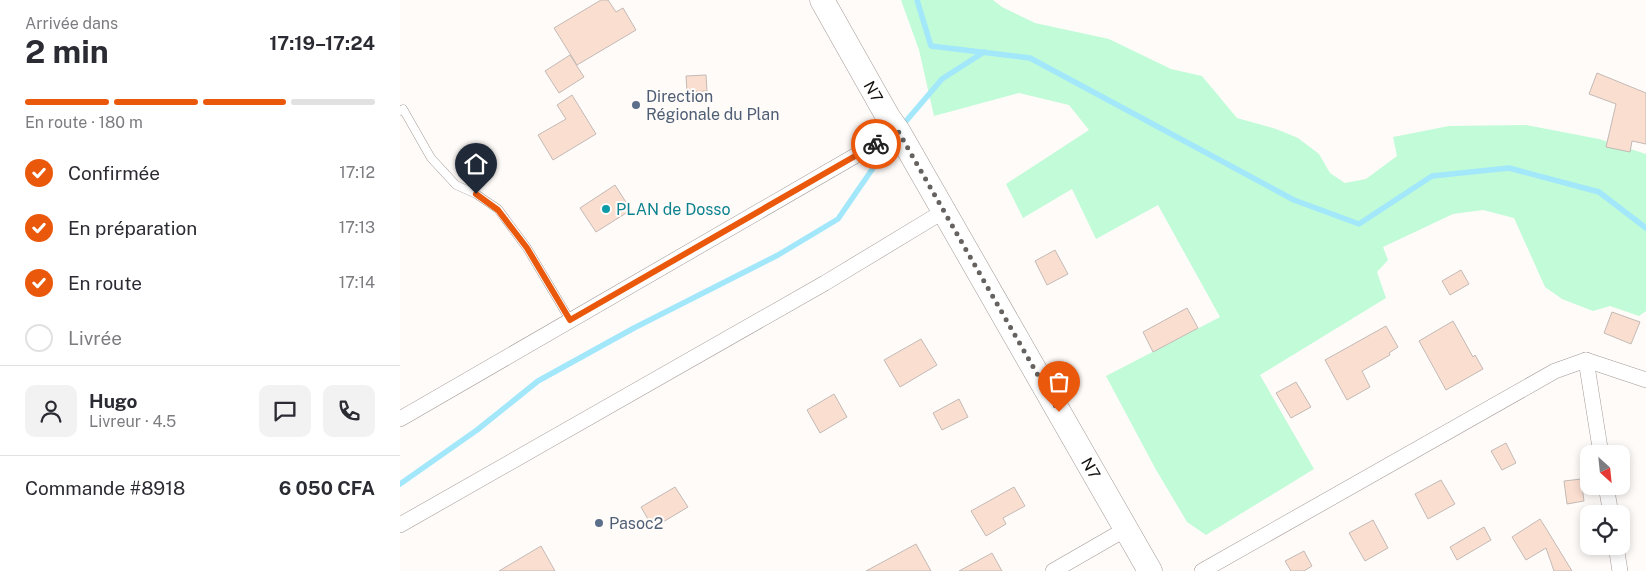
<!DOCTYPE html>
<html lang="fr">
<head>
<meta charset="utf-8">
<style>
  :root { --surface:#fff; --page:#f2f2f3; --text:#2b2b33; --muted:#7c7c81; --line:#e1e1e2; --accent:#ea580c }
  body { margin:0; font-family:"Public Sans",sans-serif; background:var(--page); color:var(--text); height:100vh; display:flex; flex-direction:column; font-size:19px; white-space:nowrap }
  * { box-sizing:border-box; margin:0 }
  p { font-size:16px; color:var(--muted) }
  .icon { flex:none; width:28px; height:28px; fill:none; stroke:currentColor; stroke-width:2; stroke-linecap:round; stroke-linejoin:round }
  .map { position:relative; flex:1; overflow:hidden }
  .side { display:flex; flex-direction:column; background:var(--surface); width:400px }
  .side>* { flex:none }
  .needle { width:32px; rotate:153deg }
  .fabs { position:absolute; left:1180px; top:445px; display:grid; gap:10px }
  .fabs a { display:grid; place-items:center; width:50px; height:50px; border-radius:10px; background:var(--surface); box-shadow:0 2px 8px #0003; font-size:25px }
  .pin { position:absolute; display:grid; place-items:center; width:42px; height:42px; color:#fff; margin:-51px -21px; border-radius:50% 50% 50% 0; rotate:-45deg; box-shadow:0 0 5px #0007 }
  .pin .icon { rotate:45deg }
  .courier { position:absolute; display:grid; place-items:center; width:50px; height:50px; margin:-25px; border:4px solid #ea580c; border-radius:50%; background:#fff; color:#222; box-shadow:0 1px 6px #0007 }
  .summary em { font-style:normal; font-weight:700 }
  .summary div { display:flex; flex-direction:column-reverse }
  .summary { display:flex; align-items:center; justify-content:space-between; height:85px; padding:0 25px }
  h1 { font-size:32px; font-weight:700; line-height:38px }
  .bar { display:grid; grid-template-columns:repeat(4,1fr); gap:8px 5px; align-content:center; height:60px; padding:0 25px }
  .bar i { height:6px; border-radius:4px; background:var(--line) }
  .bar .active { background:var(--accent) }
  .bar p { grid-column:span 4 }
  .line { display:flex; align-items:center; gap:12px; padding:0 25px; border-top:1px solid var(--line) }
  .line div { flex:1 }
  .round { display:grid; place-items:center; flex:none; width:52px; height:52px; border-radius:10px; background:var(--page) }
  ol { padding:0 25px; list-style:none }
  li { display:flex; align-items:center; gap:15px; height:55px }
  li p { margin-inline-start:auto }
  li .icon { padding:5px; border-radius:50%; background:var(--accent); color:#fff; stroke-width:4 }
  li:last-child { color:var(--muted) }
  li i { width:28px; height:28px; border:2px solid var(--line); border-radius:50% }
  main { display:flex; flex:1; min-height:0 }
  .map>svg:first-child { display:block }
</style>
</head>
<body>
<main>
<section class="side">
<div class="summary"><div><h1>2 min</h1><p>Arrivée dans</p></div><em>17:19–17:24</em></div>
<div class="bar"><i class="active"></i><i class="active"></i><i class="active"></i><i></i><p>En route · 180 m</p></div>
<ol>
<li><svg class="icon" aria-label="check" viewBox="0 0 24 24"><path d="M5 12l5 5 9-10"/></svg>Confirmée<p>17:12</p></li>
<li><svg class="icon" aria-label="check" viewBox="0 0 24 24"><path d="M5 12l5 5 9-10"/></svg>En préparation<p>17:13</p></li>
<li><svg class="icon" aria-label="check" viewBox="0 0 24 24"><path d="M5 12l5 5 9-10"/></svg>En route<p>17:14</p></li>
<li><i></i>Livrée</li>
</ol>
<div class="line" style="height:90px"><a class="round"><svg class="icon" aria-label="person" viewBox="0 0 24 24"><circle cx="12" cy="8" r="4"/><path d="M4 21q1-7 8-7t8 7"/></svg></a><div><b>Hugo</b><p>Livreur · 4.5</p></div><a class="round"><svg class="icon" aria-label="chat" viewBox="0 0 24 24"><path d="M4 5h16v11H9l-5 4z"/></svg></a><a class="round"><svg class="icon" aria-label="phone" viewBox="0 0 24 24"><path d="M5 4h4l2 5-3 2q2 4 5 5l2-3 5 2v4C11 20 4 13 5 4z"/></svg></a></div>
<div class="line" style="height:65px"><div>Commande #8918</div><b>6 050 CFA</b></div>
</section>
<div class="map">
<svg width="1246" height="571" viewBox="0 0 1246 571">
  <rect width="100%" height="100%" fill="#fffbf9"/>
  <polygon fill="#c1fbd8" points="501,0 593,0 602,7 635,23 709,39 771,69 802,76 837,118 876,129 898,138 919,154 930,173 945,183 966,179 997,156 993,137 1049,126 1126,125 1199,139 1246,154 1246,311 1239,316 1210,306 1193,311 1162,299 1145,287 1114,218 1083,210 1053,214 983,247 988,260 977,272 986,298 860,375 914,469 806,535 787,522 755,468 706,376 820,317 758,205 696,239 672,189 623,218 606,184 689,130 669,105 619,93 534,116 519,50"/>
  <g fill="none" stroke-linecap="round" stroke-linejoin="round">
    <g stroke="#a3e7fb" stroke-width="5.5">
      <polyline points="517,0 531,46 630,58 894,200 959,224 1032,176 1109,168 1199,192 1246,228"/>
      <polyline points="501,127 542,79 584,52"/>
      <polyline points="0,484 77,430 138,381 234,328 378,255 438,219 493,139"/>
    </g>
  </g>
  <g fill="#faded0" stroke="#c3bab6">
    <polygon points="201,0 208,0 216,12 223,8 236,30 177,65 154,28"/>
    <polygon points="170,55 184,77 159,93 145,71"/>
    <polygon points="1197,73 1246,93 1246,144 1232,141 1230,152 1206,147 1216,104 1189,94"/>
    <polygon points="306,75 307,91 287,92 286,76"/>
    <polygon points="172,95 196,134 153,160 138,135 166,119 157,105"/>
    <polygon points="215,185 231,210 196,232 180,208"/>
    <polygon points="655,250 668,274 647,285 635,261"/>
    <polygon points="1061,270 1069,284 1050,295 1042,281"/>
    <polygon points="787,308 798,328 753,352 743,332"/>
    <polygon points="1212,312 1240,322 1231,344 1204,333"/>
    <polygon points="1053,321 1073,357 1075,355 1083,369 1046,390 1019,341"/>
    <polygon points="986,326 998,347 989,353 990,355 962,371 970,387 947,400 925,360"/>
    <polygon points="521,339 537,365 500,387 484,360"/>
    <polygon points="896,382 911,407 891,418 876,393"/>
    <polygon points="434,394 447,417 420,433 407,410"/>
    <polygon points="559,399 568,417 542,430 533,413"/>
    <polygon points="1106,443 1116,463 1102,470 1091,451"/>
    <polygon points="1181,479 1184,501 1167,504 1164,481"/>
    <polygon points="1041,480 1055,504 1028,519 1015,494"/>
    <polygon points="275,487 288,507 253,528 241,507"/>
    <polygon points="614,487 625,506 603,518 606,524 586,536 571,511"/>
    <polygon points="1140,519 1147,530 1172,571 1154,571 1146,548 1126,560 1112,537"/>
    <polygon points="973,520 988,548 965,561 949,533"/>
    <polygon points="1084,527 1091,540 1057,560 1050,547"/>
    <polygon points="516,544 531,571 466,571"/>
    <polygon points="141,546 155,571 99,571"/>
    <polygon points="904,551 912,566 904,571 891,571 885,561"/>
    <polygon points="592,553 602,571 559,571"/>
  </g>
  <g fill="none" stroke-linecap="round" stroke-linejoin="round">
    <defs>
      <polyline id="lane" points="0,111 3,109 31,158 56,185 76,194 98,209 127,248 170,320"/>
      <g id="street">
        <polyline points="1186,360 1246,380"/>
        <polyline points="0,419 498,131"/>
        <polyline points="1206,486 1211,514"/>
        <polyline points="0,525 425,283 544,211"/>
        <polyline points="1216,546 1220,571"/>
        <polyline points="653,571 726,529"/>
        <polyline points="802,571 1155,371 1186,360 1201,454"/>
      </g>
      <g id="primary">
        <path id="s1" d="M422,0L488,117L498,131L750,571"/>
      </g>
    </defs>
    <use href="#lane" stroke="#a29995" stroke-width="9"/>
    <use href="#street" stroke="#a29995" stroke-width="16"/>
    <use href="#primary" stroke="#a29995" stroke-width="25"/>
    <use href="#lane" stroke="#fff" stroke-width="8"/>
    <use href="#street" stroke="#fff" stroke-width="15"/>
    <use href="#primary" stroke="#fff" stroke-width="24"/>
  </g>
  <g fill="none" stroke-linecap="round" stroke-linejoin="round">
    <polyline stroke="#666260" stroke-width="5" stroke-dasharray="0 9" points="476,144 498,131 659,412"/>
    <polyline stroke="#ea580c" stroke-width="6" points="76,194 98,210 127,248 170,320 476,144"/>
  </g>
  <g fill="#5c6f8a" stroke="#fffbf9" stroke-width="2">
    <circle cx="236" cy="105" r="5"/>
    <circle cx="199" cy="523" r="5"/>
  </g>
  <circle fill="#0f9aa8" stroke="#fffbf9" stroke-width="2" cx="206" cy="209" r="5"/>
  <g text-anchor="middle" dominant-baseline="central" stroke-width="4" stroke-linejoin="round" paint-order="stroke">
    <g font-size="16" fill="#13100e" stroke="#fffbf9">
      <text stroke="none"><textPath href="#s1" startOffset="105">N7</textPath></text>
      <text stroke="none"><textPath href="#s1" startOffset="540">N7</textPath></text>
    </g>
    <g font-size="16" fill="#4e5e75" stroke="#fffbf9" text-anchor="start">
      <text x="246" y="96">Direction<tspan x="246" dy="18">Régionale du Plan</tspan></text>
      <text x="209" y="523">Pasoc2</text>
    </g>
    <g font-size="16" fill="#0d838f" stroke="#fffbf9" text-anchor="start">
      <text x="216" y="209">PLAN de Dosso</text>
    </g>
  </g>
</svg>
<div class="fabs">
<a><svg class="needle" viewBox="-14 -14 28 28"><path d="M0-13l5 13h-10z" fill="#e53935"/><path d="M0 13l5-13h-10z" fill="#7c7c81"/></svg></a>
<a><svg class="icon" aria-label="locate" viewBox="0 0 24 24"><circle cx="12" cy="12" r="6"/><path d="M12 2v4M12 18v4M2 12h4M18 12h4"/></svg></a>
</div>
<div class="pin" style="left:659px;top:412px;background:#ea580c"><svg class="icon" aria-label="bag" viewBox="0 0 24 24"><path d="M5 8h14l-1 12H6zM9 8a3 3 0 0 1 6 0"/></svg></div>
<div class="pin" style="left:76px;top:194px;background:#1f2937"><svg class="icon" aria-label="home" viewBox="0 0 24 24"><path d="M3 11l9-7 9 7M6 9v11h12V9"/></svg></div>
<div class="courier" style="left:476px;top:144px"><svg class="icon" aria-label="bike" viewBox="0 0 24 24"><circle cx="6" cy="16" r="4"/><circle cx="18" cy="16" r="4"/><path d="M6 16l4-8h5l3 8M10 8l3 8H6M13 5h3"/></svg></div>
</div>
</main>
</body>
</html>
